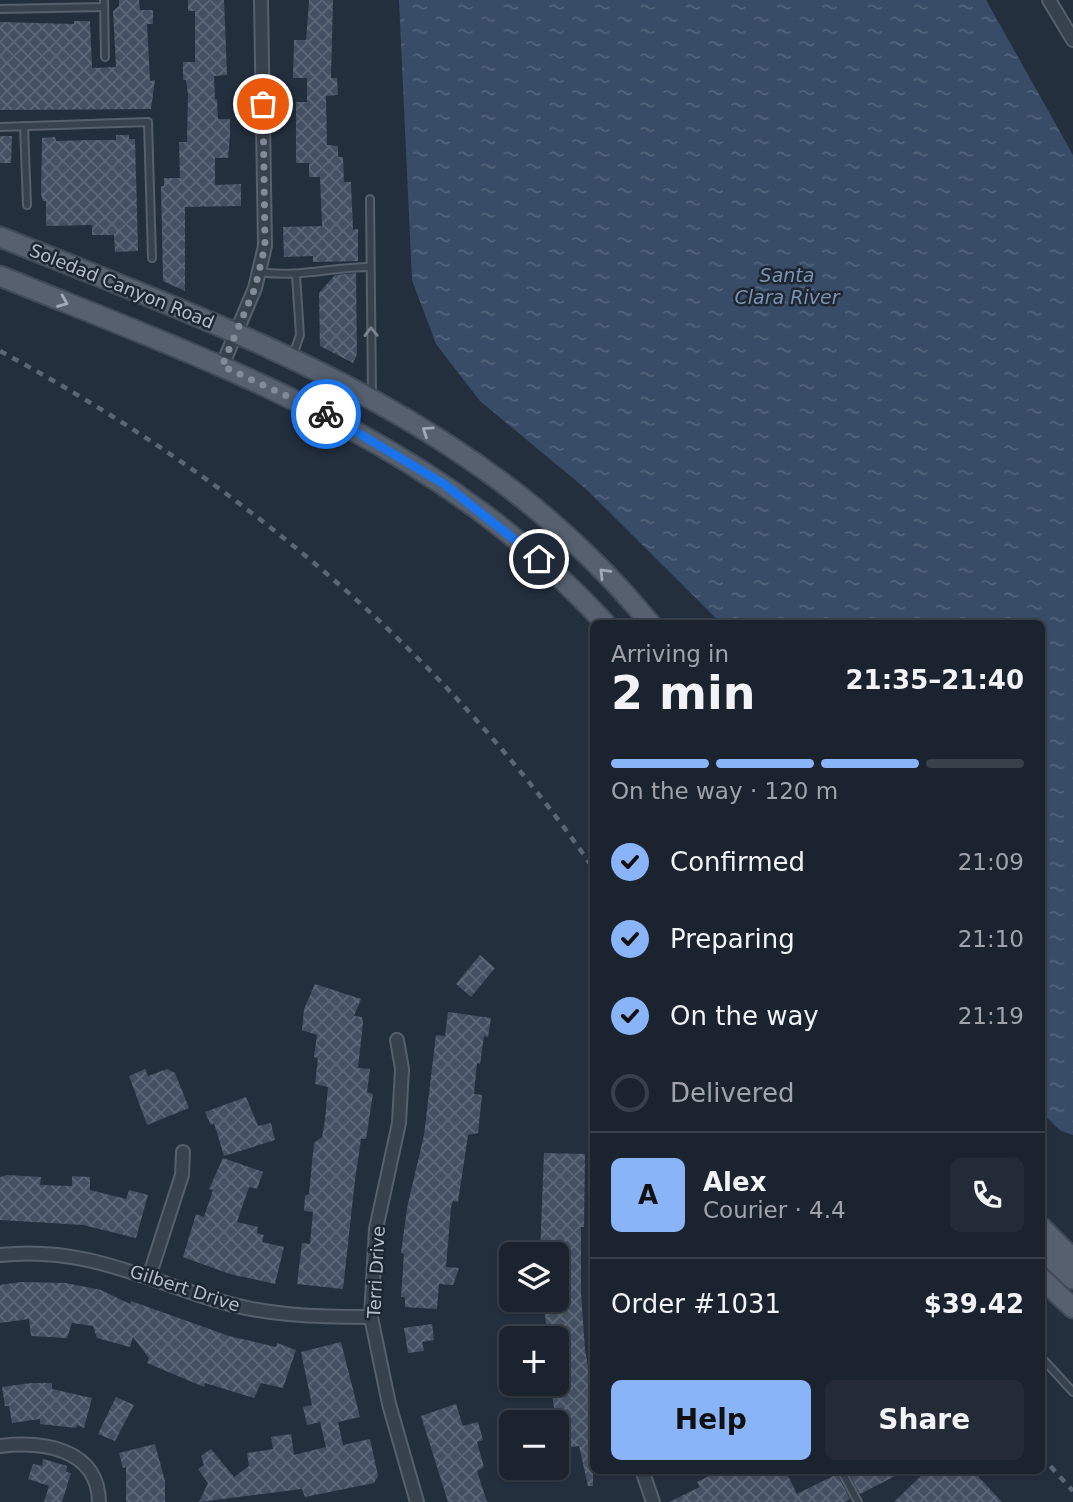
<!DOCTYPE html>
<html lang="en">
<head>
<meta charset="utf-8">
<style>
  :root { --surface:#1b232e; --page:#242b36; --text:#f1f3f6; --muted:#a0a4aa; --line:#39404a; --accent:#8ab4f8 }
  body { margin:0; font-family:"DejaVu Sans",sans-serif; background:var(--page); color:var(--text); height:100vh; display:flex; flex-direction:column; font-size:26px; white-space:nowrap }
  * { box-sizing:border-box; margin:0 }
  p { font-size:23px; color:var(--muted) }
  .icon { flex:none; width:38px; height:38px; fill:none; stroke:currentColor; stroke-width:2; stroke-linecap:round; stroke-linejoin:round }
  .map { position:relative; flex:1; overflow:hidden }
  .sheet { position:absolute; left:590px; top:620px; width:455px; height:854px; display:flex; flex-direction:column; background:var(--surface); border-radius:10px; box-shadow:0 2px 5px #0004,0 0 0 2px var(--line) }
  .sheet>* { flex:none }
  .tools { position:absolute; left:499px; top:1242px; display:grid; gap:14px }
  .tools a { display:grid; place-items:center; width:70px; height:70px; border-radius:10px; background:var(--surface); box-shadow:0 2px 5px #0004,0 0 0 2px var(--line); font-size:35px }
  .pin { position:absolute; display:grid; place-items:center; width:60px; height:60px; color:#fff; margin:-30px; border:4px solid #fff; border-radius:50%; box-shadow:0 2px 7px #0007 }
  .courier { position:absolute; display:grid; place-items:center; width:70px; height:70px; margin:-35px; border:5px solid #1a73e8; border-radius:50%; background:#fff; color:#222; box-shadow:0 2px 9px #0007 }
  .overview em { font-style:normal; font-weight:700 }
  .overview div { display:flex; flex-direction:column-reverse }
  .overview { display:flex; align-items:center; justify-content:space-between; height:119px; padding:0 21px }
  h1 { font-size:46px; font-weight:700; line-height:52px }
  .bar { display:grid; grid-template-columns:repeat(4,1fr); gap:10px 7px; align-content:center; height:84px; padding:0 21px }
  .bar i { height:9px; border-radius:5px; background:var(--line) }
  .bar .on { background:var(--accent) }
  .bar p { grid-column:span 4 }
  .line { display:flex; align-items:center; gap:18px; padding:0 21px; border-top:2px solid var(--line) }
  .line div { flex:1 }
  .round { display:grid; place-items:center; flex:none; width:74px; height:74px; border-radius:10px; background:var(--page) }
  ol { padding:0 21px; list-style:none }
  li { display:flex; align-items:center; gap:21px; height:77px }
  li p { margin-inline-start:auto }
  li .icon { padding:7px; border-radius:50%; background:var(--accent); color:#111; stroke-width:4 }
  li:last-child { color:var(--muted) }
  li i { width:38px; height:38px; border:4px solid var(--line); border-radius:50% }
  .cta { display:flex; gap:14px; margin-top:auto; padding:14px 21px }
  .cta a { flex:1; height:80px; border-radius:10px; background:var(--accent); color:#111; font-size:28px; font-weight:700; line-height:80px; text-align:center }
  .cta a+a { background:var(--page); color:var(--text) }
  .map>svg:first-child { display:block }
</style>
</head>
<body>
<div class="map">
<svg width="1073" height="1502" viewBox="0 0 1073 1502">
  <defs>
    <pattern id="water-ripples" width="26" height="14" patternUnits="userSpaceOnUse" patternTransform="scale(1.75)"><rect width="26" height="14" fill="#394c67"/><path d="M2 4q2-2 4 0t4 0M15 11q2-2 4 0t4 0" fill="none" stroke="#53647b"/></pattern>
    <pattern id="building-cross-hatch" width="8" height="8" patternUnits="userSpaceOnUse" patternTransform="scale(1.75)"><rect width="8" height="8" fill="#455162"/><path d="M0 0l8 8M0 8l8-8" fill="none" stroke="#5d6877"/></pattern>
  </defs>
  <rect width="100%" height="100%" fill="#242f3e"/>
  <polygon fill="url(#water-ripples)" points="399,0 986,0 1073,155 1073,1135 1061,1131 1041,1112 1041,623 721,623 586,489 480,401 436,344 412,280"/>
  <g fill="url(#building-cross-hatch)">
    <polygon points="119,0 139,0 140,10 153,10 153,24 147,24 150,81 155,80 151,109 0,110 0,22 74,24 74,21 90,21 92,68 116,67 113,11 119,6"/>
    <polygon points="188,0 224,0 227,75 214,76 215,99 217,99 218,119 230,119 230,137 228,158 215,158 215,185 241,184 241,206 185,207 185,291 163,281 161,186 164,186 164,178 180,178 179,142 187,142 188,94 186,80 183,80 183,62 195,62 195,11 188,11"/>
    <polygon points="309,0 333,0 331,78 337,78 338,95 326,96 327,145 338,146 338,157 343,157 344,182 351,182 353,230 358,229 358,261 313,262 313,256 284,257 283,227 322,226 320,177 309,177 309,163 296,163 296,102 307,102 307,78 293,78 294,40 306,40"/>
    <polygon points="116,135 129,135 129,139 135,139 138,251 115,252 114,235 92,235 92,225 46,226 46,201 43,201 41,194 42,138 55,137 56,141 91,140 116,140"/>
    <polygon points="0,136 12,136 11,163 0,163"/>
    <polygon points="356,273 357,354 353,363 320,346 319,293 335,275"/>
    <polygon points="480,955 495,968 471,997 456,984"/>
    <polygon points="315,984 361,999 354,1016 362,1017 363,1023 358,1068 370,1069 367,1092 373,1094 366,1139 361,1139 355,1180 343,1289 297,1284 302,1243 310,1244 313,1212 304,1211 305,1196 309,1194 314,1143 322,1137 325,1120 328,1087 315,1084 318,1058 314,1057 317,1035 302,1030 304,1009"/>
    <polygon points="448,1012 491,1018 488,1037 484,1036 480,1064 477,1063 474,1094 482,1095 478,1133 468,1135 458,1202 453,1201 451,1207 446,1267 459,1268 453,1285 439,1284 437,1309 405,1307 405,1297 401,1297 404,1254 401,1253 407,1208 424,1135 436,1035 445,1036"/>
    <polygon points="145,1069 148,1076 167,1069 175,1073 189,1108 147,1125 129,1076"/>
    <polygon points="246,1097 258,1126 271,1123 275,1140 224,1156 214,1123 211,1125 205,1112"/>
    <polygon points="544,1153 585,1154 584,1227 581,1227 581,1293 585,1350 593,1391 593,1486 588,1486 579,1446 561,1449 550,1384 556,1384 556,1339 547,1339 544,1300 556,1300 556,1255 540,1255"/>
    <polygon points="223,1158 263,1172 257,1189 249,1187 237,1222 258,1227 257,1233 264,1235 262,1242 284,1247 275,1284 230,1274 183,1257 196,1214 204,1217 213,1190 209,1189"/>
    <polygon points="7,1175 41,1177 40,1185 72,1186 72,1176 90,1177 90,1190 126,1199 129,1190 148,1195 136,1238 83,1225 0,1220 0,1177"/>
    <polygon points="21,1282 66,1283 101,1290 130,1304 131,1301 229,1336 276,1347 277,1343 296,1350 283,1388 261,1383 254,1398 205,1383 204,1387 147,1363 149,1358 133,1337 130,1347 97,1338 93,1326 72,1323 67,1338 31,1336 29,1319 0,1323 0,1285"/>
    <polygon points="432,1324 434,1340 422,1342 424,1351 408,1353 404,1328"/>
    <polygon points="341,1342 360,1417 338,1422 343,1445 370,1439 378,1476 374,1483 305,1497 302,1489 199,1502 208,1483 198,1469 204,1465 201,1456 211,1449 234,1477 249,1466 247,1453 273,1449 271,1437 291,1434 294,1455 326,1447 320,1422 307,1425 303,1407 312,1405 301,1352"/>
    <polygon points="31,1383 52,1383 52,1389 92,1398 84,1428 77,1425 76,1428 40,1424 40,1419 12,1423 9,1406 5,1406 2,1387"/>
    <polygon points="116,1397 134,1405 115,1441 98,1434"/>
    <polygon points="456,1404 463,1426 478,1422 483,1440 477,1442 484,1467 477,1471 487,1502 448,1502 443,1486 421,1416"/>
    <polygon points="155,1444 165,1481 165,1502 126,1502 126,1467 123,1468 119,1453"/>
    <polygon points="43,1459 67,1466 66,1472 71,1473 62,1502 44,1502 49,1486 28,1479 33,1464 42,1466"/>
    <polygon points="721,1470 785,1470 797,1494 837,1474 850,1499 845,1502 669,1502 700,1487 697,1482"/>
    <polygon points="847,1470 907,1470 860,1494"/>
    <polygon points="927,1470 972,1470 1002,1502 894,1502"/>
  </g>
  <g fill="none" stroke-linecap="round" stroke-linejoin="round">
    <defs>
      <g id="lane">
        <polyline points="104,0 105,57"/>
        <polyline points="0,9 104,7"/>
        <polyline points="24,126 27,205"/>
        <polyline points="0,127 148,122 152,258"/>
        <polyline points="370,199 372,395"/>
        <path d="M259,272C299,278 330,267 370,267"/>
        <polyline points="293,355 300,335 296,275"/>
        <polyline points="1041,1357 1073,1392"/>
        <polyline points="841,1470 858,1502"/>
      </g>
      <g id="street">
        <polyline points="1049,0 1073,40"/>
        <polyline points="222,366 255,288 265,246 261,0"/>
        <polyline points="397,1040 402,1069 399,1123 376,1229 371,1317 389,1404 417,1502"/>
        <path d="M0,1255C80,1246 138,1276 212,1299C265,1316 317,1317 371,1317"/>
        <polyline points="149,1277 182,1175 183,1152"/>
        <path d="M0,1446C42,1441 98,1448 99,1502"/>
        <polyline points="642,1470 653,1502"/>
      </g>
      <g id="primary">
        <path d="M0,237C240,333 480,416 650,623"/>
        <path d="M0,276C227,368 433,438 605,623"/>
        <polyline points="1041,1227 1073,1259"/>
        <polyline points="1041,1249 1073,1279"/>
        <polyline points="1041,1278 1073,1308"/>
      </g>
    </defs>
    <use href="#lane" stroke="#565f6c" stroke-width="10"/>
    <use href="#street" stroke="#565f6c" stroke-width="16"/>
    <use href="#primary" stroke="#414a57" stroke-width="23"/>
    <use href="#lane" stroke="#38414e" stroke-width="6"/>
    <use href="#street" stroke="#38414e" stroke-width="12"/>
    <use href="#primary" stroke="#56606e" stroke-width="19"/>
    <g stroke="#5a6575" stroke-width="4.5" stroke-dasharray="7 7" stroke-linecap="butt">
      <path d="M0,351C234,477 441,648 593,868"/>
      <polyline points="1041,1456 1073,1491"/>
    </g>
  </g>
  <defs><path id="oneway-chevron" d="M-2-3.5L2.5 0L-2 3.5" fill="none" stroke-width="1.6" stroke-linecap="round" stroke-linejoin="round" transform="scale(1.75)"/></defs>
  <g stroke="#a1aab7">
    <use href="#oneway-chevron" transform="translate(63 302) rotate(22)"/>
    <use href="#oneway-chevron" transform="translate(427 431) rotate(-146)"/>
    <use href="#oneway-chevron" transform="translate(604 573) rotate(-134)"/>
  </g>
  <use stroke="#7c8592" href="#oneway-chevron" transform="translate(371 332) rotate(-91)"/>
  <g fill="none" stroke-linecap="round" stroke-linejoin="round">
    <polyline stroke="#828b98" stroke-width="7" stroke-dasharray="0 12.6" points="263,104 265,246 255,288 222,366 326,414"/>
    <polyline stroke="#1a73e8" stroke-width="9" points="326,414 444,484 539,559"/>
  </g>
  <g text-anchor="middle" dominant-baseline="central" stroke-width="5" stroke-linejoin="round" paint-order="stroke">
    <g font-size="18" fill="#b4bcc9" stroke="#1d2633">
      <text transform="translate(122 286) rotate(22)">Soledad Canyon Road</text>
      <text transform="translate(376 1272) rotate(-87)">Terri Drive</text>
      <text transform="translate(185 1288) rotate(18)">Gilbert Drive</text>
    </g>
    <g font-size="19" font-style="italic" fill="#7c92b1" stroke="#1d2633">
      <text x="787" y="275">Santa<tspan x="787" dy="22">Clara River</tspan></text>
    </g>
  </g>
</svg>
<div class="tools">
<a><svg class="icon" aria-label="layers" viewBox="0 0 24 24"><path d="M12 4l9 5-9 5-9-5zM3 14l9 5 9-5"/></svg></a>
<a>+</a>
<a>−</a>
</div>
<div class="pin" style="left:263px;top:104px;background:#ea580c"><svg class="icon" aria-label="bag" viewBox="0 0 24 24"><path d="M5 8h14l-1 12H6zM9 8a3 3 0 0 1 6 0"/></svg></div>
<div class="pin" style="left:539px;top:559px;background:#1f2937"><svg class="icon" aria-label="home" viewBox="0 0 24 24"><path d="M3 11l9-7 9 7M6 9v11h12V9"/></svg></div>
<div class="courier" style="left:326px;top:414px"><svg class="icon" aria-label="bike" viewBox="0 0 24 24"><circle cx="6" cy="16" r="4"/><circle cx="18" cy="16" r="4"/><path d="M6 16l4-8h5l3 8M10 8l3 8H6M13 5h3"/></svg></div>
<section class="sheet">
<div class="overview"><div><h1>2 min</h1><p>Arriving in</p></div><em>21:35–21:40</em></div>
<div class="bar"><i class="on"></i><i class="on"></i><i class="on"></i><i></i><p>On the way · 120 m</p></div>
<ol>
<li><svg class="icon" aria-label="check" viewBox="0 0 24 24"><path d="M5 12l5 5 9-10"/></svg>Confirmed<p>21:09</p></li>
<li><svg class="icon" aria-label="check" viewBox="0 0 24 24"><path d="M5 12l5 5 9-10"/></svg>Preparing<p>21:10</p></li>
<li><svg class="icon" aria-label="check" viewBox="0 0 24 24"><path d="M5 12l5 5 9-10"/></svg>On the way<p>21:19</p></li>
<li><i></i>Delivered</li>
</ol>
<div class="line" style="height:126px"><b class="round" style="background:var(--accent);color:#111">A</b><div><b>Alex</b><p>Courier · 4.4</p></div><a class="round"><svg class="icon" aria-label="phone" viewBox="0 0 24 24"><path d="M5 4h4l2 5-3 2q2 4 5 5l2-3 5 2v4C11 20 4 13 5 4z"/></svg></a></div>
<div class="line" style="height:91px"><div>Order #1031</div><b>$39.42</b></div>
<div class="cta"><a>Help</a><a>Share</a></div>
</section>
</div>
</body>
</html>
